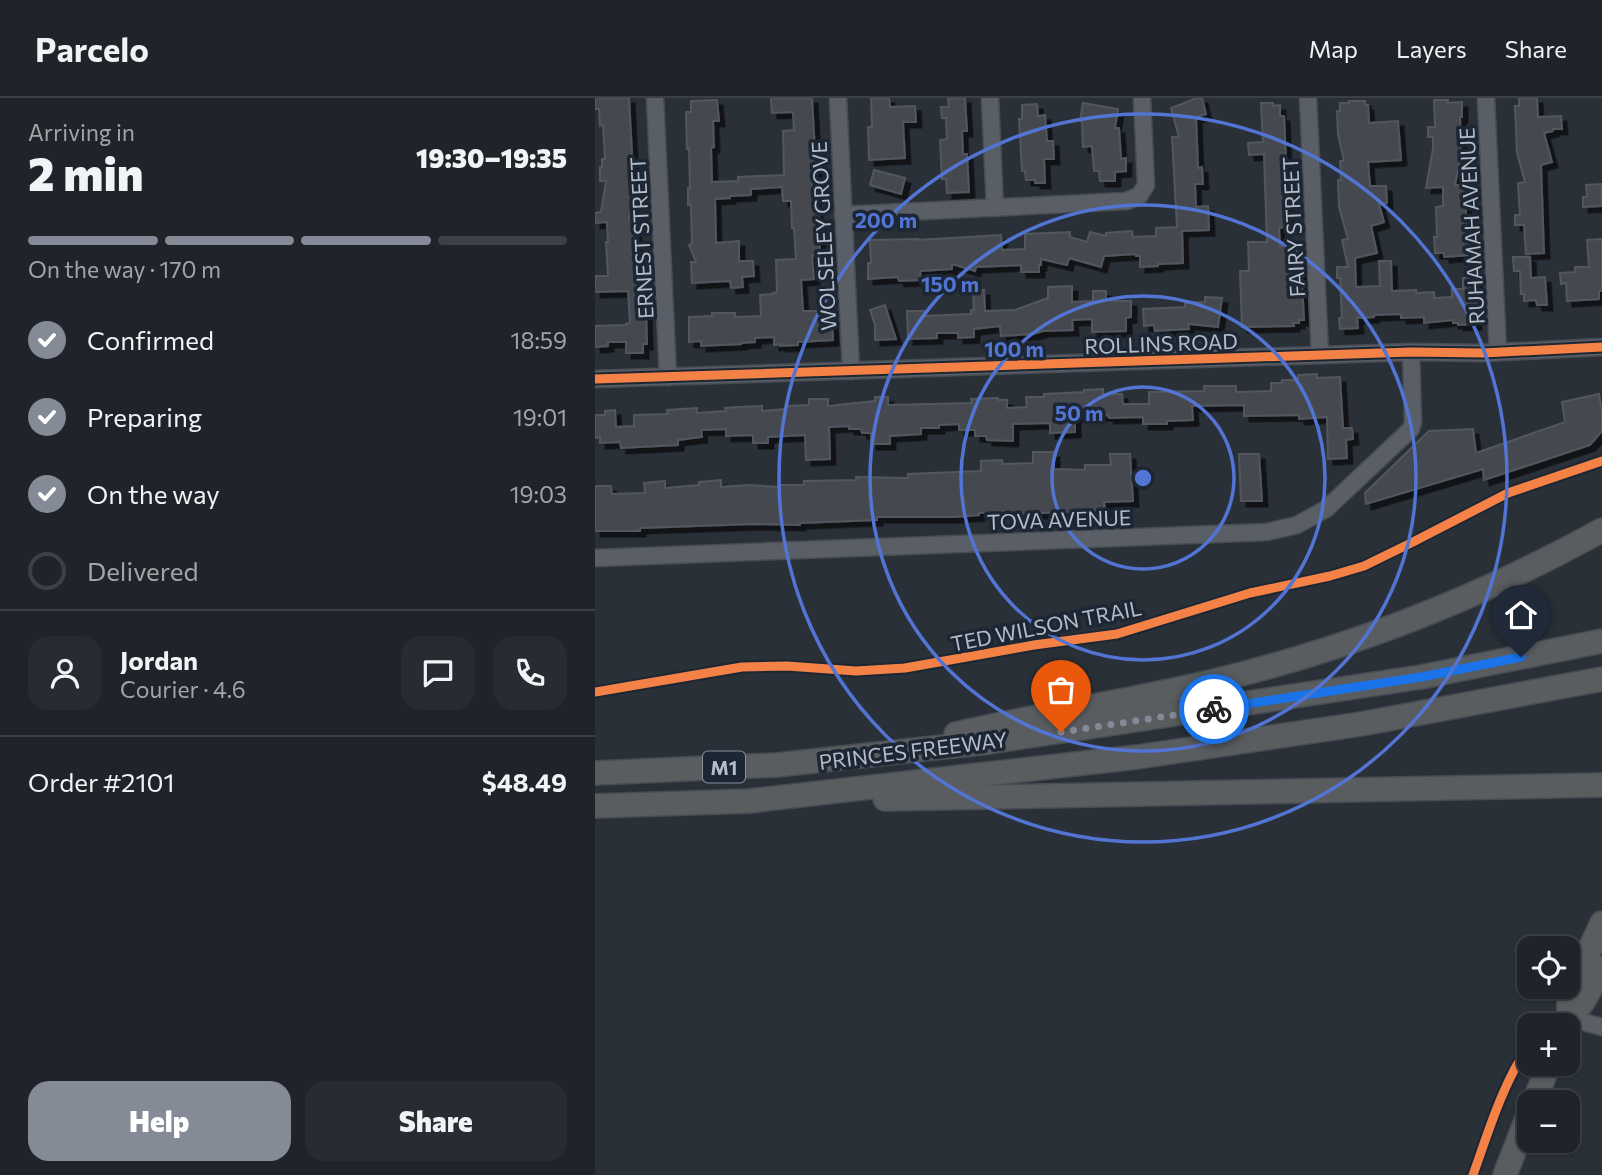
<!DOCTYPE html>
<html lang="en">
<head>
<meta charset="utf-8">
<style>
  :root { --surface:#20242a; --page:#282c32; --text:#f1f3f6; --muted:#a2a4a8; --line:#3d4147; --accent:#848b96 }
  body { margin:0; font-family:Commissioner,sans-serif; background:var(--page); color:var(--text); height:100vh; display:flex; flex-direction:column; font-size:26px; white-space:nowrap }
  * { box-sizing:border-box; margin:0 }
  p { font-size:23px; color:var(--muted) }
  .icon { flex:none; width:38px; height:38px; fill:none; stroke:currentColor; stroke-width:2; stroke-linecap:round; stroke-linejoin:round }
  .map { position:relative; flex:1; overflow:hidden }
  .details { display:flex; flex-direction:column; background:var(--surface); width:595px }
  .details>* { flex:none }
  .buttons { position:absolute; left:922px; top:838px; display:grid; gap:14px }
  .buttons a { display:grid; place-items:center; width:63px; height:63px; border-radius:14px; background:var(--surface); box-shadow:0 2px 5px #0004,0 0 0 2px var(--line); font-size:35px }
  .pin { position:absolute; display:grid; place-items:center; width:60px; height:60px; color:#fff; margin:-72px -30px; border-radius:50% 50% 50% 0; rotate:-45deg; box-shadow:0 0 7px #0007 }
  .pin .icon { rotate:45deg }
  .courier { position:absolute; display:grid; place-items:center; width:70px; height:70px; margin:-35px; border:5px solid #1a73e8; border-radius:50%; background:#fff; color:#222; box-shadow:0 2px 9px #0007 }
  .head em { font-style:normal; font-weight:800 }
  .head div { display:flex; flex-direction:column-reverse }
  .head { display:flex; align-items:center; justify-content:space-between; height:119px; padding:0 28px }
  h1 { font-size:46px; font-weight:800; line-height:52px }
  .bar { display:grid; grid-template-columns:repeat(4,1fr); gap:10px 7px; align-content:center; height:84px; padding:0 28px }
  .bar i { height:9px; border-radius:5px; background:var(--line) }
  .bar .on { background:var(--accent) }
  .bar p { grid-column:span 4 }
  .line { display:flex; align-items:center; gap:18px; padding:0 28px; border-top:2px solid var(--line) }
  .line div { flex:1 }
  .round { display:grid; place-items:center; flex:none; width:74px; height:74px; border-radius:21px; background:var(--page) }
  ol { padding:0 28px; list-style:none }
  li { display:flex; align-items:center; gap:21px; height:77px }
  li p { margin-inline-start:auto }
  li .icon { padding:7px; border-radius:50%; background:var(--accent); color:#fff; stroke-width:4 }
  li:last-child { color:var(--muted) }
  li i { width:38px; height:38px; border:4px solid var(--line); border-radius:50% }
  .primary-button { display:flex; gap:14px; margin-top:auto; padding:14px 28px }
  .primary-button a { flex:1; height:80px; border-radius:21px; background:var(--accent); color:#fff; font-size:28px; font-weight:800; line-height:80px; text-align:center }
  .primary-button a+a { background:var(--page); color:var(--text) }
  header { display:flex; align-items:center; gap:42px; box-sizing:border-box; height:98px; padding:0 35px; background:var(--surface); border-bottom:2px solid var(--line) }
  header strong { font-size:33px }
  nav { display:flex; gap:38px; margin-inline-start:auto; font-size:24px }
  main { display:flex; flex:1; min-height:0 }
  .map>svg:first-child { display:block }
</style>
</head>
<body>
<header>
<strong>Parcelo</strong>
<nav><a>Map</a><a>Layers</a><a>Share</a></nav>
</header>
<main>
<section class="details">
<div class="head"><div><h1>2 min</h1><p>Arriving in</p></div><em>19:30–19:35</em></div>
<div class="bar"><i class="on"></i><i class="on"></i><i class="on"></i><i></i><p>On the way · 170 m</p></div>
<ol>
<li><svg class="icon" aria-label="check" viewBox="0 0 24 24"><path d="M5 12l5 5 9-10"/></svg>Confirmed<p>18:59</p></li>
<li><svg class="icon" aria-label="check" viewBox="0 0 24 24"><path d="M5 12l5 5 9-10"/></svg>Preparing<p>19:01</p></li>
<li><svg class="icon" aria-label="check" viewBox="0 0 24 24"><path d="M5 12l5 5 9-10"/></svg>On the way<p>19:03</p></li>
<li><i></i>Delivered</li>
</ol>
<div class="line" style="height:126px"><a class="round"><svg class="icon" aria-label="person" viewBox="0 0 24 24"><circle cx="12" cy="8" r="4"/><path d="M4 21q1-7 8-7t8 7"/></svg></a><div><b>Jordan</b><p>Courier · 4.6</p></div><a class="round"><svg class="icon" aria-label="chat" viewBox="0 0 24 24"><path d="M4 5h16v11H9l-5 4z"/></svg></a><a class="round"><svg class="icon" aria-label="phone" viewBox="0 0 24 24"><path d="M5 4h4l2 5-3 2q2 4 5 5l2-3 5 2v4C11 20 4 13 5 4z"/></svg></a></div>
<div class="line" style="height:91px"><div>Order #2101</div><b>$48.49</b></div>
<div class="primary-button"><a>Help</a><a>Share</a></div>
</section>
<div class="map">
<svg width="1007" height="1077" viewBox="0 0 1007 1077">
  <defs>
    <filter id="shadow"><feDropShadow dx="5.5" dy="5.5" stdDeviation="0" flood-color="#0009"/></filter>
  </defs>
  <rect width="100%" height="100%" fill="#2a3038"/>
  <g fill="#444950" stroke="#52575f" stroke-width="2" filter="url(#shadow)">
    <polygon points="0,0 34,0 39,93 34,121 40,121 42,178 43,178 44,196 54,195 55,210 51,210 52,246 48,246 48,255 31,255 31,244 13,244 13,248 0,249 0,228 31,227 31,226 35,225 33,193 0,194 0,178 13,178 11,144 13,144 12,124 0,125 0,115 6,114 11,83 5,83 5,69 7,69 7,61 10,61 8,27 5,28 4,11 0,11"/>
    <polygon points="176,0 217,0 221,73 217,73 218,91 220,91 220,112 222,112 222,118 224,118 225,157 217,158 219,181 206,182 208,213 226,213 227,224 237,224 238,242 203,244 203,247 185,248 185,246 179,247 179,239 160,240 160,244 146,245 146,246 106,248 106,243 94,244 94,219 117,218 117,215 140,215 140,219 166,218 165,197 178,196 178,195 182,194 181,162 201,161 199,130 197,130 196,103 188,103 187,89 156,91 156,97 135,98 135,100 120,101 121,145 144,143 144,163 158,163 159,178 147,179 148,189 136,190 135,183 97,185 96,164 101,164 94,147 97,145 96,107 93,107 93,90 95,90 94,50 92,51 91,14 96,14 96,3 122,2 124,23 118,23 119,49 116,50 117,84 143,83 143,79 189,77 188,33 199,32 198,14 177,15"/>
    <polygon points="276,0 294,0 295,9 320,8 321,24 308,24 310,60 274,62 273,29 277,29"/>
    <polygon points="353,0 370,0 372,33 367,33 368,56 372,56 374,94 352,95 351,81 347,81 345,42 352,41 351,20 347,20 346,9 354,9"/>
    <polygon points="602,0 607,0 611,16 601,19 603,70 607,69 608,86 600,86 601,109 613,108 614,132 587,133 588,165 563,166 563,168 545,169 545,158 541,158 541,156 509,158 506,169 474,160 472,167 446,161 446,167 444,167 444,174 426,174 426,167 381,169 380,173 357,166 357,171 325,173 326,182 304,183 303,179 273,181 273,165 276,165 275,142 323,141 323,142 406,137 407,152 430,151 430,136 475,134 475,139 492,144 495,134 511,138 511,135 537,133 538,139 561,138 561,130 582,129 577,39 584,39 576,10"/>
    <polygon points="924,0 942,0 943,19 966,18 967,31 958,31 958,33 949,35 957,64 946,67 949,155 931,156 929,127 920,127 920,117 925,117 923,85 930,84 922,55 920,8 924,8"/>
    <polygon points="839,2 853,2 853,5 867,4 867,19 865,19 866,58 860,87 870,87 872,142 875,142 876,157 849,159 849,155 840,155 839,139 842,139 841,109 848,108 848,89 831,90 838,51 838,39 833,39 833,29 840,29"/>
    <polygon points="754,3 770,3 770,7 773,7 774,25 803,23 806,62 773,64 775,88 791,88 792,105 784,106 789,124 776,128 782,155 760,160 761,189 785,188 784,163 796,163 797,193 821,192 821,195 839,194 839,200 857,199 857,191 868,191 868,180 881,180 882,215 880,215 881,226 863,227 863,225 858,225 858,222 829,225 829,219 806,220 806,216 779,217 779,219 762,220 763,230 745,231 744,220 747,220 745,180 742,180 742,169 753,169 747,142 753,141 744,109 743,82 746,82 745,63 749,63 743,36 742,13 745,13 745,5 754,5"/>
    <polygon points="488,5 523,11 520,30 524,30 526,61 531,60 531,73 520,74 520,83 505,83 504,73 499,73 497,48 488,49 487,24 485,23"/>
    <polygon points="666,5 678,5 678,8 685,7 685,18 689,18 694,129 684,130 685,148 696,147 696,167 706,166 709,222 704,222 704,225 698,225 699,228 647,229 645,173 654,173 653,144 672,144 669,56 654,57 653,45 668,44"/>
    <polygon points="442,6 443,18 450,17 452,43 458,43 459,61 449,61 450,85 440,85 440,82 431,82 430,73 427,73 424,21 427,21 427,7"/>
    <polygon points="279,72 310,80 306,96 275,87"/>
    <polygon points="1006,86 1007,108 988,109 988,99 992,99 991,87"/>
    <polygon points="1007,141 1007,193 1004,193 1004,201 972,203 971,185 966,186 965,175 980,174 980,169 994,169 992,142"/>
    <polygon points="918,159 935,159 936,180 950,179 952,207 942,207 941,202 929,203 929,196 926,196 925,173 919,173"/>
    <polygon points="477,188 477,204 498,203 498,193 511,193 511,203 536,203 536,219 531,220 531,233 497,234 497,221 477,222 478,232 448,233 438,236 406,238 405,228 379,231 379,239 363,240 363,235 342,235 342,240 313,241 312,213 329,213 329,218 376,216 376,212 379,212 378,193 389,192 390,213 420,212 453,200 453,189"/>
    <polygon points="610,199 627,200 623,229 593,226 594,231 560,233 559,227 549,228 548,211 590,209 590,205 610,204"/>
    <polygon points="290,207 301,241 280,242 280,227 275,212"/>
    <polygon points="722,276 722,280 745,279 748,330 757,330 758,341 751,342 752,360 733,361 732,319 704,321 704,317 649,318 649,307 597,308 598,322 572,323 572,326 548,326 548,319 514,320 513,317 480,318 480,334 455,335 455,325 418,326 418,343 392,342 391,338 380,338 380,332 364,332 364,326 344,327 344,330 326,330 326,336 295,338 295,346 276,346 276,335 267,335 266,331 254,331 254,328 234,329 235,361 211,362 210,337 173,339 173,345 158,345 158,337 131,338 131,331 106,332 107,339 83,342 83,347 26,350 25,344 5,345 5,339 0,340 0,317 10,317 10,313 20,312 21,329 39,328 39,317 73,316 72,312 102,310 102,315 131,313 130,310 143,309 167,308 167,313 191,311 191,308 214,307 214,301 233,301 233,308 280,303 280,299 293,299 293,307 377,305 376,301 403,300 403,302 412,302 412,310 432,309 431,299 449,299 449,296 489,294 489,292 508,291 508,296 527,296 528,306 554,306 554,294 609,293 609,288 641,288 641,294 676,293 676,285 687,285 687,282 703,282 703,277"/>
    <polygon points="1004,296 1007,313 1007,333 995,347 889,382 888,371 771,406 770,395 834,333 878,331 881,355 970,324 967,304"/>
    <polygon points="438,354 459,354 459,371 490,372 490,367 516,367 515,356 535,356 538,403 509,404 510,413 483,412 483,414 415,416 415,414 384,415 384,417 359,419 282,419 282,422 205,425 205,427 159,426 45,430 45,433 0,433 0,388 16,388 17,396 50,395 49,385 70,383 70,390 104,387 104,384 126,382 126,389 153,387 183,389 183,387 209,387 209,383 261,382 261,379 313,380 313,376 386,373 386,363 407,362 408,366 438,365"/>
    <polygon points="644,356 664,356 667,403 646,403"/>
  </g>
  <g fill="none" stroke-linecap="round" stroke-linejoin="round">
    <defs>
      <g id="minor">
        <polyline points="60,0 73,279"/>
        <polyline points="243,0 256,273"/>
        <polyline points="395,0 400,110"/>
        <polyline points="713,0 725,257"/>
        <polyline points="891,0 903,254"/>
        <polyline points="248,117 532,103 545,97 551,87 547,0"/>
        <polyline points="0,281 816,254 888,255 1007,249"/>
        <polyline points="0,460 672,434 702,427 731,411 816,331 818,324 816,254"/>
        <polyline points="974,920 1007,929"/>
      </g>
      <g id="highway">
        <path d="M361,636C459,613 560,600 658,573C779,541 897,493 1007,432"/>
        <polyline points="0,675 182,667 394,644 826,579 1007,543"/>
        <polyline points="290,701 1007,687"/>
        <polyline points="0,708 154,703 542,659 766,626 1007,581"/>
        <polyline points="974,920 974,896 1007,825"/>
        <polyline points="971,926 974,920 988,904 1007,870"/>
        <polyline points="939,1004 954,966"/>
        <polyline points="910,1077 934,1015"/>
      </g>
    </defs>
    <use href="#minor" stroke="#484c53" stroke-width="19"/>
    <use href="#highway" stroke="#474c53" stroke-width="26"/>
    <use href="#minor" stroke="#5a5e66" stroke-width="16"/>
    <use href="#highway" stroke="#5a5d60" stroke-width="23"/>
    <defs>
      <g id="cycleway">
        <polyline points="0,281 816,254 888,255 1007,249"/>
        <polyline points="0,594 147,569 192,568 261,573 310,570 439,547 522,536 655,495 735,478 769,468 818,444 913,395 1007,363"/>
        <path d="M878,1077C893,1035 908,984 934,948"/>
      </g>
    </defs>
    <use href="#cycleway" stroke="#1d2633" stroke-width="13"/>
    <use href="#cycleway" stroke="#f48246" stroke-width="9"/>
  </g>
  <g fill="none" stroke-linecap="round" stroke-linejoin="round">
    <polyline stroke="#848b96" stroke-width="7" stroke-dasharray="0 12.6" points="466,634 619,611"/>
    <polyline stroke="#1a73e8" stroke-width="9" points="619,611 826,579 926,559"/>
  </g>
  <g fill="none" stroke="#5274d3" stroke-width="3.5">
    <circle cx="548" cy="380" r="91"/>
    <circle cx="548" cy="380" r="182"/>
    <circle cx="548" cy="380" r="273"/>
    <circle cx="548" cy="380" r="364"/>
  </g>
  <g text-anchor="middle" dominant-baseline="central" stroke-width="7" stroke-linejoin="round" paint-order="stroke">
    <rect fill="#1d2633" stroke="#878f9c" stroke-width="2" x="108" y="653.5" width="42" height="31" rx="5"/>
    <g font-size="19" font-weight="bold" fill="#b4bcc9">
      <text x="129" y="669">M1</text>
    </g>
    <g font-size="21" fill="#b4bcc9" stroke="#1d2633">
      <text transform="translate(876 128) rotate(-93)">RUHAMAH AVENUE</text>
      <text transform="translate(698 129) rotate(-93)">FAIRY STREET</text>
      <text transform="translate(228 138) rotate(-93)">WOLSELEY GROVE</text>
      <text transform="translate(46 140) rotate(-93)">ERNEST STREET</text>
      <text transform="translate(566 245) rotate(-2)">ROLLINS ROAD</text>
      <text transform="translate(464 421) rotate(-2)">TOVA AVENUE</text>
      <text transform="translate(451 527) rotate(-11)">TED WILSON TRAIL</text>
      <text transform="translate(318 652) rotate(-7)">PRINCES FREEWAY</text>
    </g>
  </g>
  <circle cx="548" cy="380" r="10" fill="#5274d3" stroke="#1d2633" stroke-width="3.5"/>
  <g font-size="21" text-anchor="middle" font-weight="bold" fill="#5274d3" stroke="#1d2633" stroke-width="7" stroke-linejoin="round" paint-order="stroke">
    <text x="291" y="130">200 m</text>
    <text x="355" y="194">150 m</text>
    <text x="419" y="259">100 m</text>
    <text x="484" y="323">50 m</text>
  </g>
</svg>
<div class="buttons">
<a><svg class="icon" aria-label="locate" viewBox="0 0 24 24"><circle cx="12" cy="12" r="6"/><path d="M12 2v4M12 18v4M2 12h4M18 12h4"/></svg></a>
<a>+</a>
<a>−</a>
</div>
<div class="pin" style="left:466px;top:634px;background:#ea580c"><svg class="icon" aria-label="bag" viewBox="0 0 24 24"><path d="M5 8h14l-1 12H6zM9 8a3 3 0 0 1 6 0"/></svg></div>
<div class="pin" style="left:926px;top:559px;background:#1f2937"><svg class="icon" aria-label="home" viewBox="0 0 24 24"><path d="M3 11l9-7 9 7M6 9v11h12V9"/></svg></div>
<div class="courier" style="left:619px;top:611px"><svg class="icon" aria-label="bike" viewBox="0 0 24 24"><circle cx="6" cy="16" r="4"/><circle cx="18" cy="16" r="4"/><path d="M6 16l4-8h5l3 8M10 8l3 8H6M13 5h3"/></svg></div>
</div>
</main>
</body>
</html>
